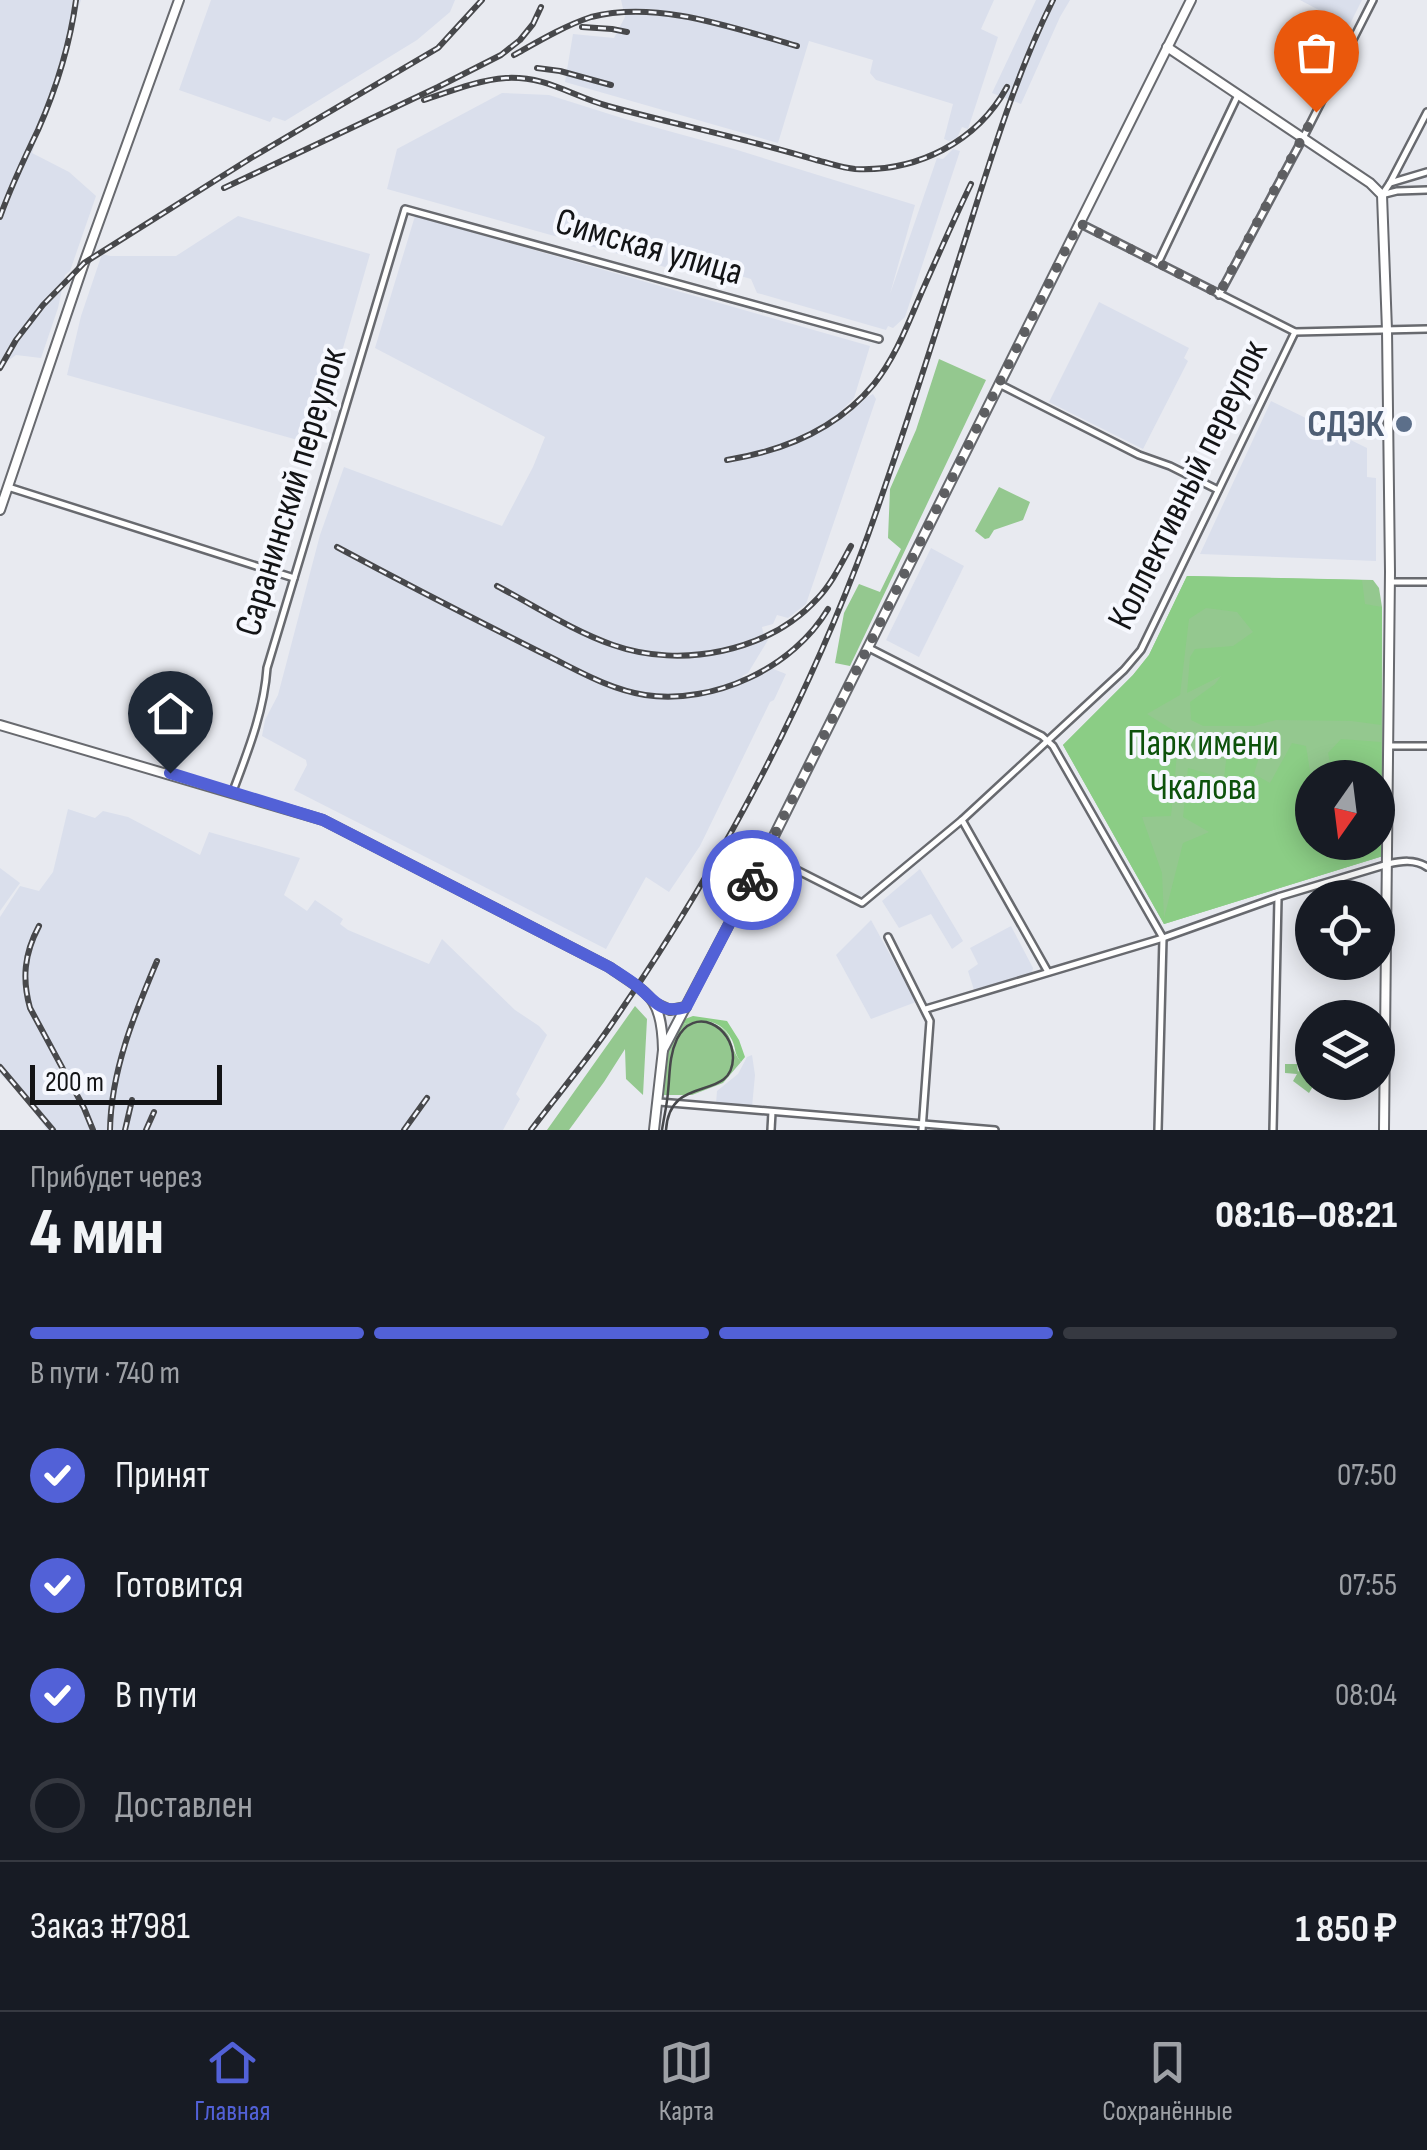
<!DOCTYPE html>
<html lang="ru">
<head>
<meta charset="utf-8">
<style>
  :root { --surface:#171b24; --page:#20242c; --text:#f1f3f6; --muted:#9ea1a6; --line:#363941; --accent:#5261d7 }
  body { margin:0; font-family:"Sofia Sans Condensed",sans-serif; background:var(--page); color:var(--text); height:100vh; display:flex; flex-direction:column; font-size:38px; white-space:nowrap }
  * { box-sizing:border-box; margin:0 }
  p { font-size:32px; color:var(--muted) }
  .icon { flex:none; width:55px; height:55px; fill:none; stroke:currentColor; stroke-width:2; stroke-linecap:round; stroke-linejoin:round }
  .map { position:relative; height:1130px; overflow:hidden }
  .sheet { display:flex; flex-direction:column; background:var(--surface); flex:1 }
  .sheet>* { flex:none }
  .needle { width:65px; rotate:194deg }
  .tools { position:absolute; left:1295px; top:760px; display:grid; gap:20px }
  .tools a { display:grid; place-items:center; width:100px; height:100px; border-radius:50%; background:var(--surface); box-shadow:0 5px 25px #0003; font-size:50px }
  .scale { position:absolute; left:30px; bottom:25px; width:192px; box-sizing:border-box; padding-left:10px; border:5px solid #131416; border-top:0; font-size:28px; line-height:35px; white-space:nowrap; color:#131416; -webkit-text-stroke:8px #f6f8fe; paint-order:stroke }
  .pin { position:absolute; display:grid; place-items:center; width:85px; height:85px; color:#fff; margin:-102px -42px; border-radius:50% 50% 50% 0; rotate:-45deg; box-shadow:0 0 10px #0007 }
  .pin .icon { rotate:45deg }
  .courier { position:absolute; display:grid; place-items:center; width:100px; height:100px; margin:-50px; border:8px solid #5261d7; border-radius:50%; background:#fff; color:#222; box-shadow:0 2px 12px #0007 }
  .summary em { font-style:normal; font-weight:800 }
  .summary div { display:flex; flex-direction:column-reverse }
  .summary { display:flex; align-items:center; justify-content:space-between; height:170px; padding:0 30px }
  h1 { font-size:65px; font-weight:800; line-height:75px }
  .bar { display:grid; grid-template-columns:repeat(4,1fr); gap:15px 10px; align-content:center; height:120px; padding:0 30px }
  .bar i { height:12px; border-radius:8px; background:var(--line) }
  .bar .current { background:var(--accent) }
  .bar p { grid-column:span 4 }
  .line { display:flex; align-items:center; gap:25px; padding:0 30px; border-top:2px solid var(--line) }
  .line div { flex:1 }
  ol { padding:0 30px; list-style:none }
  li { display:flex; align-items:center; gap:30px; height:110px }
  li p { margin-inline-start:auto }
  li .icon { padding:10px; border-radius:50%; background:var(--accent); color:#fff; stroke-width:4 }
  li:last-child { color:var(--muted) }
  li i { width:55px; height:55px; border:5px solid var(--line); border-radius:50% }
  .menu { display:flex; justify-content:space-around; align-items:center; height:140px; border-top:2px solid var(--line); background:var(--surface); font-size:28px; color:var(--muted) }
  .menu a { display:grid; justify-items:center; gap:5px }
  .menu .current { color:var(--accent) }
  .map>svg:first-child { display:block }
</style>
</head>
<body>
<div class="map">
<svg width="1427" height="1130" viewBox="0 0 1427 1130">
  <rect width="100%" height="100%" fill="#e8eaf0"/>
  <g fill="#dadfec">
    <polygon points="0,0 81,0 32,153 69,172 96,196 70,271 65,275 58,308 41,358 16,355 6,362 0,360"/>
    <polygon points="211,0 455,0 450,12 417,40 285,121 273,117 270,122 179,90"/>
    <polygon points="621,0 994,0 981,29 998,37 968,129 962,127 957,138 949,141 944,139 953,104 876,80 870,73 873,60 809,41 778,143 565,82 573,34 614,38 625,17"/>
    <polygon points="1036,0 1070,0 1060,17 1021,104 992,93"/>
    <polygon points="1300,0 1362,0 1349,26"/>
    <polygon points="502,93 549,95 625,119 734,149 915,205 890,294 937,158 943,159 953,149 960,151 905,317 893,328 888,326 886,330 761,294 757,293 751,279 744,277 676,258 665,267 387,189 397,149"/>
    <polygon points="238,216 370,254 333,383 332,399 319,446 67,375 81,316 102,254 110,256 176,256"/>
    <polygon points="415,216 870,346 854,398 842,410 847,416 863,399 873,394 876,399 806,604 788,618 777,615 773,624 762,627 763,632 768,640 748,673 742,676 746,682 771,668 786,674 774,700 770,702 700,846 669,892 646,877 606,949 294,790 307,765 306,760 262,736 265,720 278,695 320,535 344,467 502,526 533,467 545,437 375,348"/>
    <polygon points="1099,302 1189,348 1184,358 1188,361 1143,449 1049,402"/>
    <polygon points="1271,401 1367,448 1367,477 1376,478 1376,561 1200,554"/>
    <polygon points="931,548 964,566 919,657 886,640"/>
    <polygon points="68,809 95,818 103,811 128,817 200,855 209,832 300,858 284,895 307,911 315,900 343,919 340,924 348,930 429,964 442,939 515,1010 539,1026 547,1035 516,1094 520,1099 503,1130 47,1130 24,1098 0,1074 0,917 20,886 39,891 53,872"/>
    <polygon points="0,868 20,883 0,911"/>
    <polygon points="920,869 963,941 952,949 931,914 899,928 882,901"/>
    <polygon points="871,920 916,1002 871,1019 836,955"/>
    <polygon points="1011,926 1033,968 1032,973 974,990 968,971 978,964 970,948"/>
    <polygon points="752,1055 755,1075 752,1107 716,1104 717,1091 738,1074 747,1057"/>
  </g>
  <g fill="#94c88f" fill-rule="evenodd">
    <polygon points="939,359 986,380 850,666 835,663 844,613 859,584 880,592 901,549 888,538 890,489 916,430"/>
    <polygon points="999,487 1030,502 1023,520 994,530 989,538 985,539 975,531"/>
    <path d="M1187,576L1373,580L1379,588L1382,607L1383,856L1164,924L1063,745L1133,675L1149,655ZM1312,778H1378V842H1312Z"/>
    <polygon points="635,1006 647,1019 643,1095 626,1079 625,1049 604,1082 569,1130 547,1130"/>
    <path d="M705,1020C739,1032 725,1042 741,1062L723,1083L692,1095H663L668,1053L681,1025L692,1021Z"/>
    <polygon points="1285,1064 1297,1064 1298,1072 1300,1069 1312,1069 1312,1082 1315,1083 1309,1093 1293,1081 1297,1074 1285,1073"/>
  </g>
  <g fill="#8bcd85">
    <polygon points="1187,576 1362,580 1365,604 1382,607 1381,725 1352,721 1276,720 1254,726 1203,726 1191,720 1190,702 1215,684 1221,676 1187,693 1190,657 1195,649 1233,646 1253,632 1237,612 1206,608 1189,619 1180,695 1147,714 1179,734 1171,816 1142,817 1162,873 1164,918 1183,843 1209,832 1183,817 1188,768 1224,778 1227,752 1214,746 1218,734 1264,740 1254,774 1270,783 1292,743 1306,746 1312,784 1312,842 1378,842 1378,778 1325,777 1332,773 1328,753 1341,739 1381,742 1383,856 1164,924 1063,745 1133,675 1149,655"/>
    <path d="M693,1016L727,1021L739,1040L745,1057L741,1062C734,1054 736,1048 732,1040C722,1019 700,1017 681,1025L685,1019Z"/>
  </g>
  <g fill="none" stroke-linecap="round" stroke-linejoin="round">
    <defs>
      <g id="street">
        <polyline points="1390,183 1427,112"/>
        <polyline points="1385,194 1397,191 1427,190"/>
        <polyline points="1382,195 1390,183 1427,172"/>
        <polyline points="1079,223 1295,332 1427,329"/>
        <polyline points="1158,263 1238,95"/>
        <polyline points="1219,295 1303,138 1373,0"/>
        <polyline points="1001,385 1139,455 1170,466 1218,490"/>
        <polyline points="8,487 294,578"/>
        <polyline points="1390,582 1427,582"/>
        <polyline points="869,648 1042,736 1053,746 1163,938 1158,1130"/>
        <polyline points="1388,746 1427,746"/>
        <path d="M233,791C248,751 264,711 267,668L405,209L879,339"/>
        <polyline points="962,820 1048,972"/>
        <polyline points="765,854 862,903 962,820 1124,670 1141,650 1295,332"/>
        <polyline points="888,937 930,1021 922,1130"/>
        <path d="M926,1009L1163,938L1278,897L1388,864C1401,861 1415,859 1427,867"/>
        <polyline points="659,1102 995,1130"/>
        <polyline points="771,1130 772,1112"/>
        <polyline points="1273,1130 1278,898"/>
      </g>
      <g id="secondary">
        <polyline points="1167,47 1370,183 1382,195 1387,330 1390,572 1384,1130"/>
        <polyline points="0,510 84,263 179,0"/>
        <path d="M0,725L323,820L609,967C650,995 662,997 663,1050"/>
        <polyline points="657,1004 670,1010 686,1007"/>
      </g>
      <polyline id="primary" points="654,1130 663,1050 749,886 1191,0"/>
    </defs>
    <use href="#street" stroke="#686a6f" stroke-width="10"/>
    <use href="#secondary" stroke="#686a6f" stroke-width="12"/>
    <use href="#primary" stroke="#686a6f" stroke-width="12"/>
    <use href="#street" stroke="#fff" stroke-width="5"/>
    <use href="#secondary" stroke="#fff" stroke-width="8"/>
    <use href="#primary" stroke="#fff" stroke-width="8"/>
    <path stroke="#47484b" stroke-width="2.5" d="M662,1130C664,1117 667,1105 668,1092C670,1073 669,1056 677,1039C694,1005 733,1026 733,1058C732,1103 670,1072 666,1130"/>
    <defs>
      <g id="rail">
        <polyline points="582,27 612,29 627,32"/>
        <path d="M514,55C539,41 564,26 591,17C658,0 733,28 797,46"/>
        <polyline points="537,68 560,71 611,85"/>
        <path d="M424,100C451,91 478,80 506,78C547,76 571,96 608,106C677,125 748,139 816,160C829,163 842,168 855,169C917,172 977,142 1007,87"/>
        <polyline points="224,188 438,87 501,55 520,40 533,24 541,7"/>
        <path d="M0,217C11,186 24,159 38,130C56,89 70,44 76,0"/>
        <polyline points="0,368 16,340 43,305 84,263 251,158 438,48 482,0"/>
        <path d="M727,460C783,451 837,429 874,384C895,358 907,326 920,296C937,258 953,221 971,184"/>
        <path d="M337,547C404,583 472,618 540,652C574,668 607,689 645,695C714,705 793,668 828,609"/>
        <path d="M497,586C535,606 573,631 613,645C681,669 769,652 818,598C832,583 841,564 851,546"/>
        <path d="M39,926C24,954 22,979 30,1008L84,1108L93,1130"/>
        <polyline points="0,1067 53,1130"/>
        <path d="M110,1130C111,1071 134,1015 157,961"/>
        <polyline points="125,1130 132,1100"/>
        <polyline points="146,1130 154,1112"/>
        <polyline points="404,1130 427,1098"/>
        <path d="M531,1130C558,1094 588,1059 613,1022C717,871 805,707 868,535C904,435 935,334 967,234C992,155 1016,74 1053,0"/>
      </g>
    </defs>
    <use href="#rail" stroke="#47484b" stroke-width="6"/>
    <use href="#rail" stroke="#f6f8fe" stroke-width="2.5" stroke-dasharray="8" stroke-linecap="butt"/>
  </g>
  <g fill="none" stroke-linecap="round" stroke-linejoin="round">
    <polyline stroke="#5e5f62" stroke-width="10" stroke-dasharray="0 18" points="752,880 1079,223 1219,294 1316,112"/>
    <path stroke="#5261d7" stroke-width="12" d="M170,773L323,820L609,967C618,973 628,979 637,986C655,1000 660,1015 686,1007L752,880"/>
  </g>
  <circle fill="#5c6f8a" stroke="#f6f8fe" stroke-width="4" cx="1404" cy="424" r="10"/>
  <g text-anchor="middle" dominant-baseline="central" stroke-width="8" stroke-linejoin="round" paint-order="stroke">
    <g font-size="38" fill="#131416" stroke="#f6f8fe">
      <text transform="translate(649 247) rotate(16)">Симская улица</text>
      <text transform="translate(1188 485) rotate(-64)">Коллективный переулок</text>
      <text transform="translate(291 492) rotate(-73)">Саранинский переулок</text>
    </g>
    <g font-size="38" font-weight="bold" fill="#4e5e75" stroke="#f6f8fe" text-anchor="end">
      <text x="1384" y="424">СДЭК</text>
    </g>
    <g font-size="38" fill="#0d520b" stroke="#f6f8fe">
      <text x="1203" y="743">Парк имени<tspan x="1203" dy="44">Чкалова</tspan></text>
    </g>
  </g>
</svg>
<div class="tools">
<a><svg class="needle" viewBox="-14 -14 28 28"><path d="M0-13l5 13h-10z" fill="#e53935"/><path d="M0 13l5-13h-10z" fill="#9ea1a6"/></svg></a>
<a><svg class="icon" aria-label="locate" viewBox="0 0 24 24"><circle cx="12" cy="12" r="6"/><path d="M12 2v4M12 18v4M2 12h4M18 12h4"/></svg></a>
<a><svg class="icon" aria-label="layers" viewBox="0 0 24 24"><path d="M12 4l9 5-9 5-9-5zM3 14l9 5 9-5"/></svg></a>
</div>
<div class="scale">200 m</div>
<div class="pin" style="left:1316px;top:112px;background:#ea580c"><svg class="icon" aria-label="bag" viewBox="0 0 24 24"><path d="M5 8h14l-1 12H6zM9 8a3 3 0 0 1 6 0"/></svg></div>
<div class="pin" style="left:170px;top:773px;background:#1f2937"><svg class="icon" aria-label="home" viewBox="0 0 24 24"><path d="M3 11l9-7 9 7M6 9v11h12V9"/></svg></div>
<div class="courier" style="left:752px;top:880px"><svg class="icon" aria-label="bike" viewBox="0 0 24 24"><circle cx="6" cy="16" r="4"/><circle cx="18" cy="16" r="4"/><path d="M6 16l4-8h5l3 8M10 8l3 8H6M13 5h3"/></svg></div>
</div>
<section class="sheet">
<div class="summary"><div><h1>4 мин</h1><p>Прибудет через</p></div><em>08:16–08:21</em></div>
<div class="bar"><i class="current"></i><i class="current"></i><i class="current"></i><i></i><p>В пути · 740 m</p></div>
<ol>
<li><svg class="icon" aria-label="check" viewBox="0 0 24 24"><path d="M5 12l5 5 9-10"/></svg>Принят<p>07:50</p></li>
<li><svg class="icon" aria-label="check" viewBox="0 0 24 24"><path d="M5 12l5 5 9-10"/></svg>Готовится<p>07:55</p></li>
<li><svg class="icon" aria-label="check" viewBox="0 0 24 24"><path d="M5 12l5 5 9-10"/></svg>В пути<p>08:04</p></li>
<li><i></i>Доставлен</li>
</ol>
<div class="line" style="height:130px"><div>Заказ #7981</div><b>1 850 ₽</b></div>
</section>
<nav class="menu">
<a class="current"><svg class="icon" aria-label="home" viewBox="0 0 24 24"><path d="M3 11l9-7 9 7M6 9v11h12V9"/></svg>Главная</a>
<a><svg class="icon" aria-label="map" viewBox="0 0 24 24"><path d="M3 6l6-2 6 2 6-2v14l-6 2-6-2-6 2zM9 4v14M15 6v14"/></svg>Карта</a>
<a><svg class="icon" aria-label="saved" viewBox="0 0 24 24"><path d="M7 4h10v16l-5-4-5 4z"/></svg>Сохранённые</a>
</nav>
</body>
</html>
